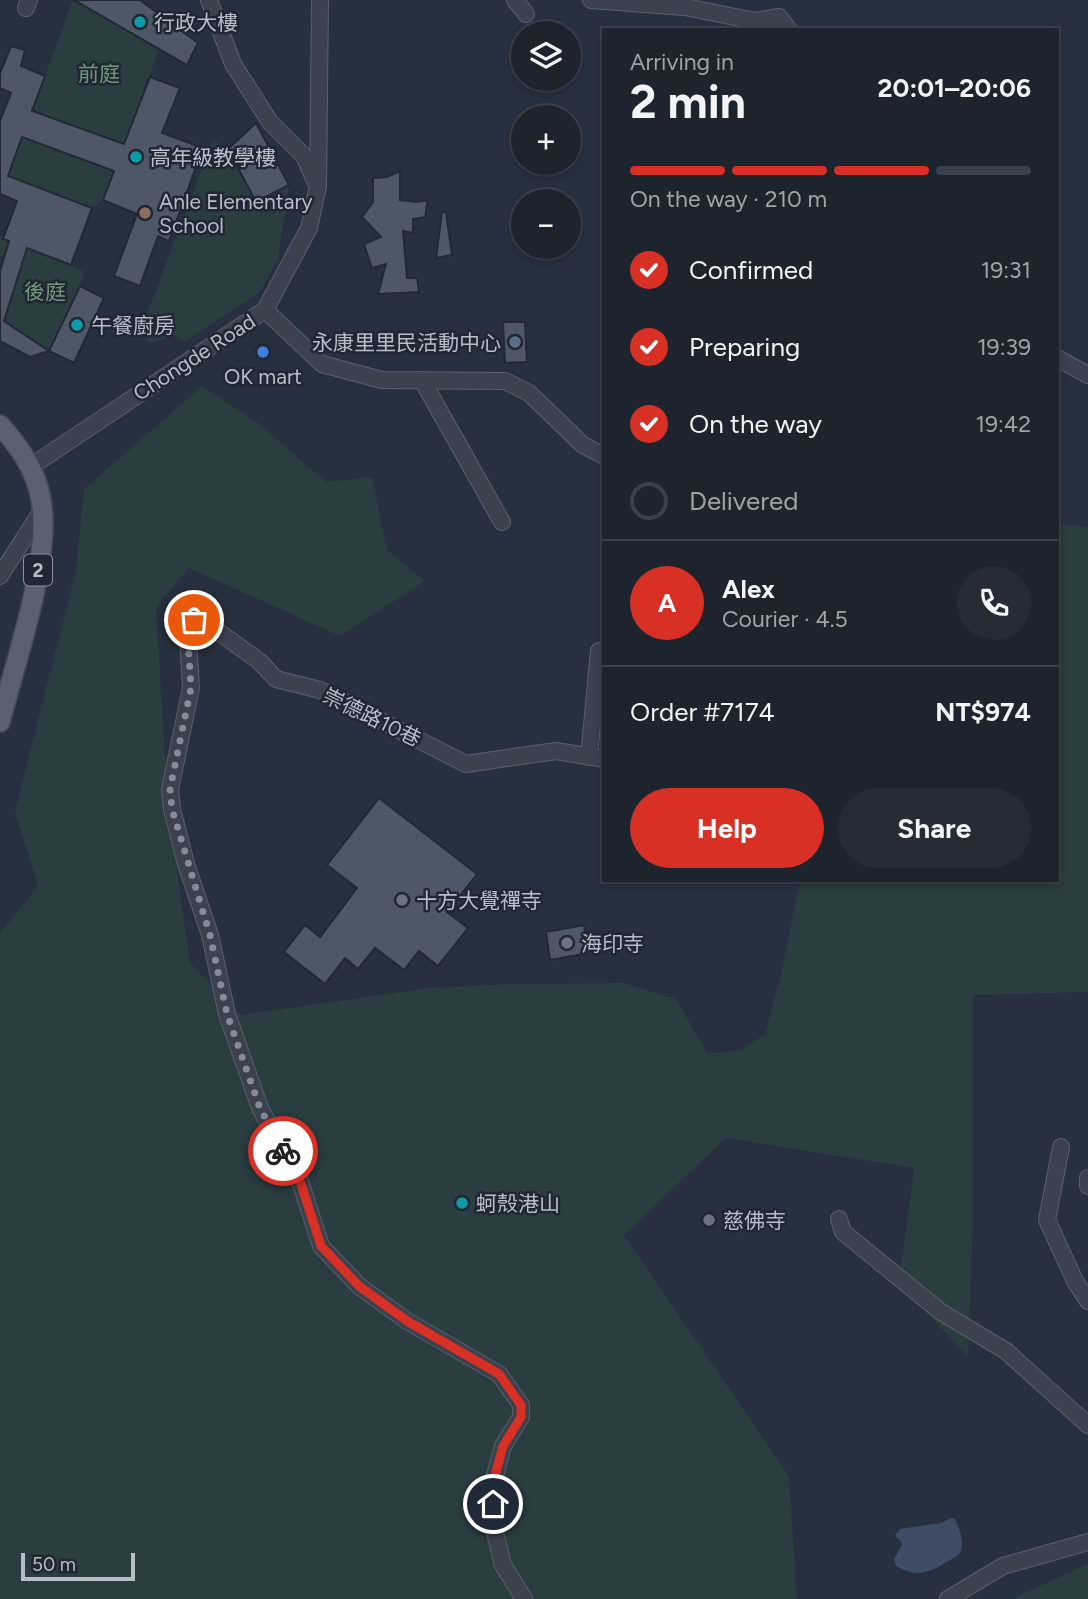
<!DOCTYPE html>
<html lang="en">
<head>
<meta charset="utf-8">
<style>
  :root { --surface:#1d242e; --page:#252c36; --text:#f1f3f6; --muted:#a0a4aa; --line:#3b414a; --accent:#d93025 }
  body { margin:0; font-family:Figtree,"Noto Sans TC",sans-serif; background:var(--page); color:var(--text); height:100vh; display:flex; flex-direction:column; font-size:26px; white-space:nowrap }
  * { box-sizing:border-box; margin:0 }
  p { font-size:23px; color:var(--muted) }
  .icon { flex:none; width:38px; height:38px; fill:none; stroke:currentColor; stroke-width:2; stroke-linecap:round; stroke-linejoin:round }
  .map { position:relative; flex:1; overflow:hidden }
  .drawer { position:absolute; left:602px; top:28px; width:457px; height:854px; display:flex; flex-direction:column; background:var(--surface); border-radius:0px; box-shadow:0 4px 10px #0003,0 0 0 2px var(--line) }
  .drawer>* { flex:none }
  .controls { position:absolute; left:511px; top:21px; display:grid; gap:14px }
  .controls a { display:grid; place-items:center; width:70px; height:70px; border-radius:50%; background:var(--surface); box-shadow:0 4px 10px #0003,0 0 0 2px var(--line); font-size:35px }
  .scale { position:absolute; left:21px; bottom:18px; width:114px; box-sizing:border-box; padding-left:7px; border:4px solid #b7bdc9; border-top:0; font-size:19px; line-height:24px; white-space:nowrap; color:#b7bdc9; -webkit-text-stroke:5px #202733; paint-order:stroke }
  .pin { position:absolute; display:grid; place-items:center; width:60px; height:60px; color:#fff; margin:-30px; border:4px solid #fff; border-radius:50%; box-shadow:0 2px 7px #0007 }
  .courier { position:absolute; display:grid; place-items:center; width:70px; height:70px; margin:-35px; border:5px solid #d93025; border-radius:50%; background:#fff; color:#222; box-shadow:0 2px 9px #0007 }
  .headline em { font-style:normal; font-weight:700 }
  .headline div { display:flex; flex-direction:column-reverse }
  .headline { display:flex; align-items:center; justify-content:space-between; height:119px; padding:0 28px }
  h1 { font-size:46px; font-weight:700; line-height:52px }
  .bar { display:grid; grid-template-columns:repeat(4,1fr); gap:10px 7px; align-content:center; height:84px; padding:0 28px }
  .bar i { height:9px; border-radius:5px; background:var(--line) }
  .bar .on { background:var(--accent) }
  .bar p { grid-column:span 4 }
  .line { display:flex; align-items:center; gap:18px; padding:0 28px; border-top:2px solid var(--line) }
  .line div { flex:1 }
  .round { display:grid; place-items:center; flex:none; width:74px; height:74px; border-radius:37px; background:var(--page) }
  ol { padding:0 28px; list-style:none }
  li { display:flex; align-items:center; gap:21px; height:77px }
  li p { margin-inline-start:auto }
  li .icon { padding:7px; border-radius:50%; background:var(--accent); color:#fff; stroke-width:4 }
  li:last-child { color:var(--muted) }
  li i { width:38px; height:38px; border:4px solid var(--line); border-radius:50% }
  .primary-button { display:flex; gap:14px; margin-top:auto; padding:14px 28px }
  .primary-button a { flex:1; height:80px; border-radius:42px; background:var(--accent); color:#fff; font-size:28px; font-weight:700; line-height:80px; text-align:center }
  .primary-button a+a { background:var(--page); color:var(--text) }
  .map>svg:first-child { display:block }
</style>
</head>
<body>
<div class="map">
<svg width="1088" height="1599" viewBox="0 0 1088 1599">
  <rect width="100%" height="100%" fill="#27303e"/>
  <g fill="#2a3d40">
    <polygon points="73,0 159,50 124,144 32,111"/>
    <polygon points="22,137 114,171 103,200 92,208 24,182 6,179"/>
    <polygon points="213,140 228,149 256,202 289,185 278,259 260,292 184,342 176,335 148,344 145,319"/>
    <polygon points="0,236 84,271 80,286 49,351 4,321 22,264 0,256"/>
    <polygon points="202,386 258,423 326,482 372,477 387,550 425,581 340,636 189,568 156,607 168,804 190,963 240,1015 429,988 511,984 623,983 676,999 707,1053 742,1050 765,1034 782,971 800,880 1057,880 1057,519 1062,524 1088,527 1088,992 973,995 973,1219 968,1356 899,1284 914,1168 726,1138 624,1235 789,1476 797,1599 0,1599 0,933 38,886 15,813 76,570 84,489"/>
    <polygon points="1088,1564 1088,1599 1012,1599 1085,1565"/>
  </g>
  <path fill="#3e4d65" d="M951,1518L955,1519C958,1527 963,1536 962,1545C962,1554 955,1558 948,1561C929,1573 917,1578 896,1566L894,1559L902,1545L900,1540L895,1536L900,1529L941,1523Z"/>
  <g fill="#4d5766" stroke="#222935" stroke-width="2">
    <polygon points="74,0 140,0 198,43 187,65"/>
    <polygon points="11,46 25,50 21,66 45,76 32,111 124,144 150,77 180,88 162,133 203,148 169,241 158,236 140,286 114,276 137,214 103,200 114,171 22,137 8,176 92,208 71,265 27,248 4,321 49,351 30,357 0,341 0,271 9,241 3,239 17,201 0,194 0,121 11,93 0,88 0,73"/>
    <polygon points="256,123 289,185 256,202 228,149"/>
    <polygon points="400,171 400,200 417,202 428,200 425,217 413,219 413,233 403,231 407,278 417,278 419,292 378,294 386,264 372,268 364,244 381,237 362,217 373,202 373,178 387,177"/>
    <polygon points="442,212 446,212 452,255 436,258"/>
    <polygon points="80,286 104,298 74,363 49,351"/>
    <polygon points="503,322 525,322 527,362 505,363"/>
    <polygon points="379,798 477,874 447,912 468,928 438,966 419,951 404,970 375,948 358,969 345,958 325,984 284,952 305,925 320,937 357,888 327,865"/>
    <polygon points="584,925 589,953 550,960 546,932"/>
  </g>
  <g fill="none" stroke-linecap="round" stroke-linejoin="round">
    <defs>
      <g id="minor">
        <polyline points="209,0 233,64 270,122 304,156 316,183"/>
        <polyline points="515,0 526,14"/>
        <polyline points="591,0 685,7 755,21 779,17 789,30"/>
        <polyline points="26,8 29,0"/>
        <polyline points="265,310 322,364 382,380 505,381 529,393 583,445 604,456"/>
        <polyline points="1057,358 1088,375"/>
        <polyline points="422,380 502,522"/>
        <polyline points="30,467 265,310 309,228 318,186 320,0"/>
        <polyline points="0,576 43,509"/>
        <polyline points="589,757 599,651"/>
        <polyline points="1061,1147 1047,1220 1075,1281 1088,1301"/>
        <polyline points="1088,1178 1088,1186"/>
        <polyline points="839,1219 843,1232 941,1312 1006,1351 1088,1425"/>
        <polyline points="524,1599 503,1565 493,1524 493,1483 503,1446 521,1417 521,1405 499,1374 407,1321 359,1286 321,1246 300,1181 260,1108 227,1014 210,935 186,864 172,809 170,789 191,688 187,624 194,620 209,625 259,661 276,679 320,690 466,764 556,751 604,759"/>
        <polyline points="948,1599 1003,1566 1088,1542"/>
      </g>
      <path id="major" d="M0,425C18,445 35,468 40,495C54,554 15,662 0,722"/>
    </defs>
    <use href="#minor" stroke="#59606c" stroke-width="18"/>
    <use href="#major" stroke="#444b57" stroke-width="22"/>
    <use href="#minor" stroke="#3b424e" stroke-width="16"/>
    <use href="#major" stroke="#59616e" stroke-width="19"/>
  </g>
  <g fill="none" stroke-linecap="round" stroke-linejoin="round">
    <polyline stroke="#858c98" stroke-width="7" stroke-dasharray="0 12.6" points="194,620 187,624 191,688 170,789 172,809 210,935 227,1014 260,1108 283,1151"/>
    <polyline stroke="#d93025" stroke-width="9" points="283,1151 300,1181 321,1246 359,1286 407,1321 499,1374 521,1405 521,1417 503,1446 493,1483 493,1504"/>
  </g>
  <g fill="#0f9aa8" stroke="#202733" stroke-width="2.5">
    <circle cx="140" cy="22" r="7"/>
    <circle cx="136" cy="157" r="7"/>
    <circle cx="77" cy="325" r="7"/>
    <circle cx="462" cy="1203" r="7"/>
  </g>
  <circle fill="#8d6e63" stroke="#202733" stroke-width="2.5" cx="145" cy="213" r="7"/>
  <circle fill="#5c6f8a" stroke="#202733" stroke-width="2.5" cx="515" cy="342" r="7"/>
  <circle fill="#3f7fe0" stroke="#202733" stroke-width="2.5" cx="263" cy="352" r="7"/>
  <g fill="#6b7280" stroke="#202733" stroke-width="2.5">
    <circle cx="402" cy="900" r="7"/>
    <circle cx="567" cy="943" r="7"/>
    <circle cx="709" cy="1220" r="7"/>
  </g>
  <g text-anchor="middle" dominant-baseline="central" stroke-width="5" stroke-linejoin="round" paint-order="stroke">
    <rect fill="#202733" stroke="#8a909c" stroke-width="2" x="24" y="554.5" width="28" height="31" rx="5"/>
    <g font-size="19" font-weight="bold" fill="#b7bdc9">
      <text x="38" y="570">2</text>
    </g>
    <g font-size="21" fill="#b7bdc9" stroke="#202733" text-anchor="start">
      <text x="154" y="22">行政大樓</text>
      <text x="150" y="157">高年級教學樓</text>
      <text x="159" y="201">Anle Elementary<tspan x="159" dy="24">School</tspan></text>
      <text x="91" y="325">午餐廚房</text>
      <text x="501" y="342" text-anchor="end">永康里里民活動中心</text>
      <text x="263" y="376" text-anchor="middle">OK mart</text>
      <text x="416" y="900">十方大覺禪寺</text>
      <text x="581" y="943">海印寺</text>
      <text x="476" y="1203">蚵殼港山</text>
      <text x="723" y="1220">慈佛寺</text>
    </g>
    <g font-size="21" fill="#70987b" stroke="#202733">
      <text x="99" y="73">前庭</text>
      <text x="45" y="291">後庭</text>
    </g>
    <g font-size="21" fill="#b7bdc9" stroke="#202733">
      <text transform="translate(194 357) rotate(-33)">Chongde Road</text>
      <text transform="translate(372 717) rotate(26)">崇德路10巷</text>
    </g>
  </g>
</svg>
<div class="controls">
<a><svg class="icon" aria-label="layers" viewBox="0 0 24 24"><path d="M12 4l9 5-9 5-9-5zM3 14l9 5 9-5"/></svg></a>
<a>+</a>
<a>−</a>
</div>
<div class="scale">50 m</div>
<div class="pin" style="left:194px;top:620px;background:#ea580c"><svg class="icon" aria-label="bag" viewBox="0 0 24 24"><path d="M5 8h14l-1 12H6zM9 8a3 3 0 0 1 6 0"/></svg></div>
<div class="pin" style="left:493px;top:1504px;background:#1f2937"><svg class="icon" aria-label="home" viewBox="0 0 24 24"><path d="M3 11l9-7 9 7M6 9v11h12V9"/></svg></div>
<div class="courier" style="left:283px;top:1151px"><svg class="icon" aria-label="bike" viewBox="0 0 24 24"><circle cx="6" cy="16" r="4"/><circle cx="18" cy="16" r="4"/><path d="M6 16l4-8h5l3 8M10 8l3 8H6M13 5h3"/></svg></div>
<section class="drawer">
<div class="headline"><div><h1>2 min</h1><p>Arriving in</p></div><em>20:01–20:06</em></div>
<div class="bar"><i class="on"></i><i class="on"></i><i class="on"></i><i></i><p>On the way · 210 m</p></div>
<ol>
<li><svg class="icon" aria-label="check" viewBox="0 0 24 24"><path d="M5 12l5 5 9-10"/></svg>Confirmed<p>19:31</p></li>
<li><svg class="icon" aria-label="check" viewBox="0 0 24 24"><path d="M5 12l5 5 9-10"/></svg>Preparing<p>19:39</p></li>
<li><svg class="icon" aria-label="check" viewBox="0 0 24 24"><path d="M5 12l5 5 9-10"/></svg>On the way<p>19:42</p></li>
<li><i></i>Delivered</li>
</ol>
<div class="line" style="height:126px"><b class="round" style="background:var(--accent);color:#fff">A</b><div><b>Alex</b><p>Courier · 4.5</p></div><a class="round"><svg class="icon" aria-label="phone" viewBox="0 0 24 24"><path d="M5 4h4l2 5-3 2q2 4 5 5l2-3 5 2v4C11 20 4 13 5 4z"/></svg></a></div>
<div class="line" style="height:91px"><div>Order #7174</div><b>NT$974</b></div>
<div class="primary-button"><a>Help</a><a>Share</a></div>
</section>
</div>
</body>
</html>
